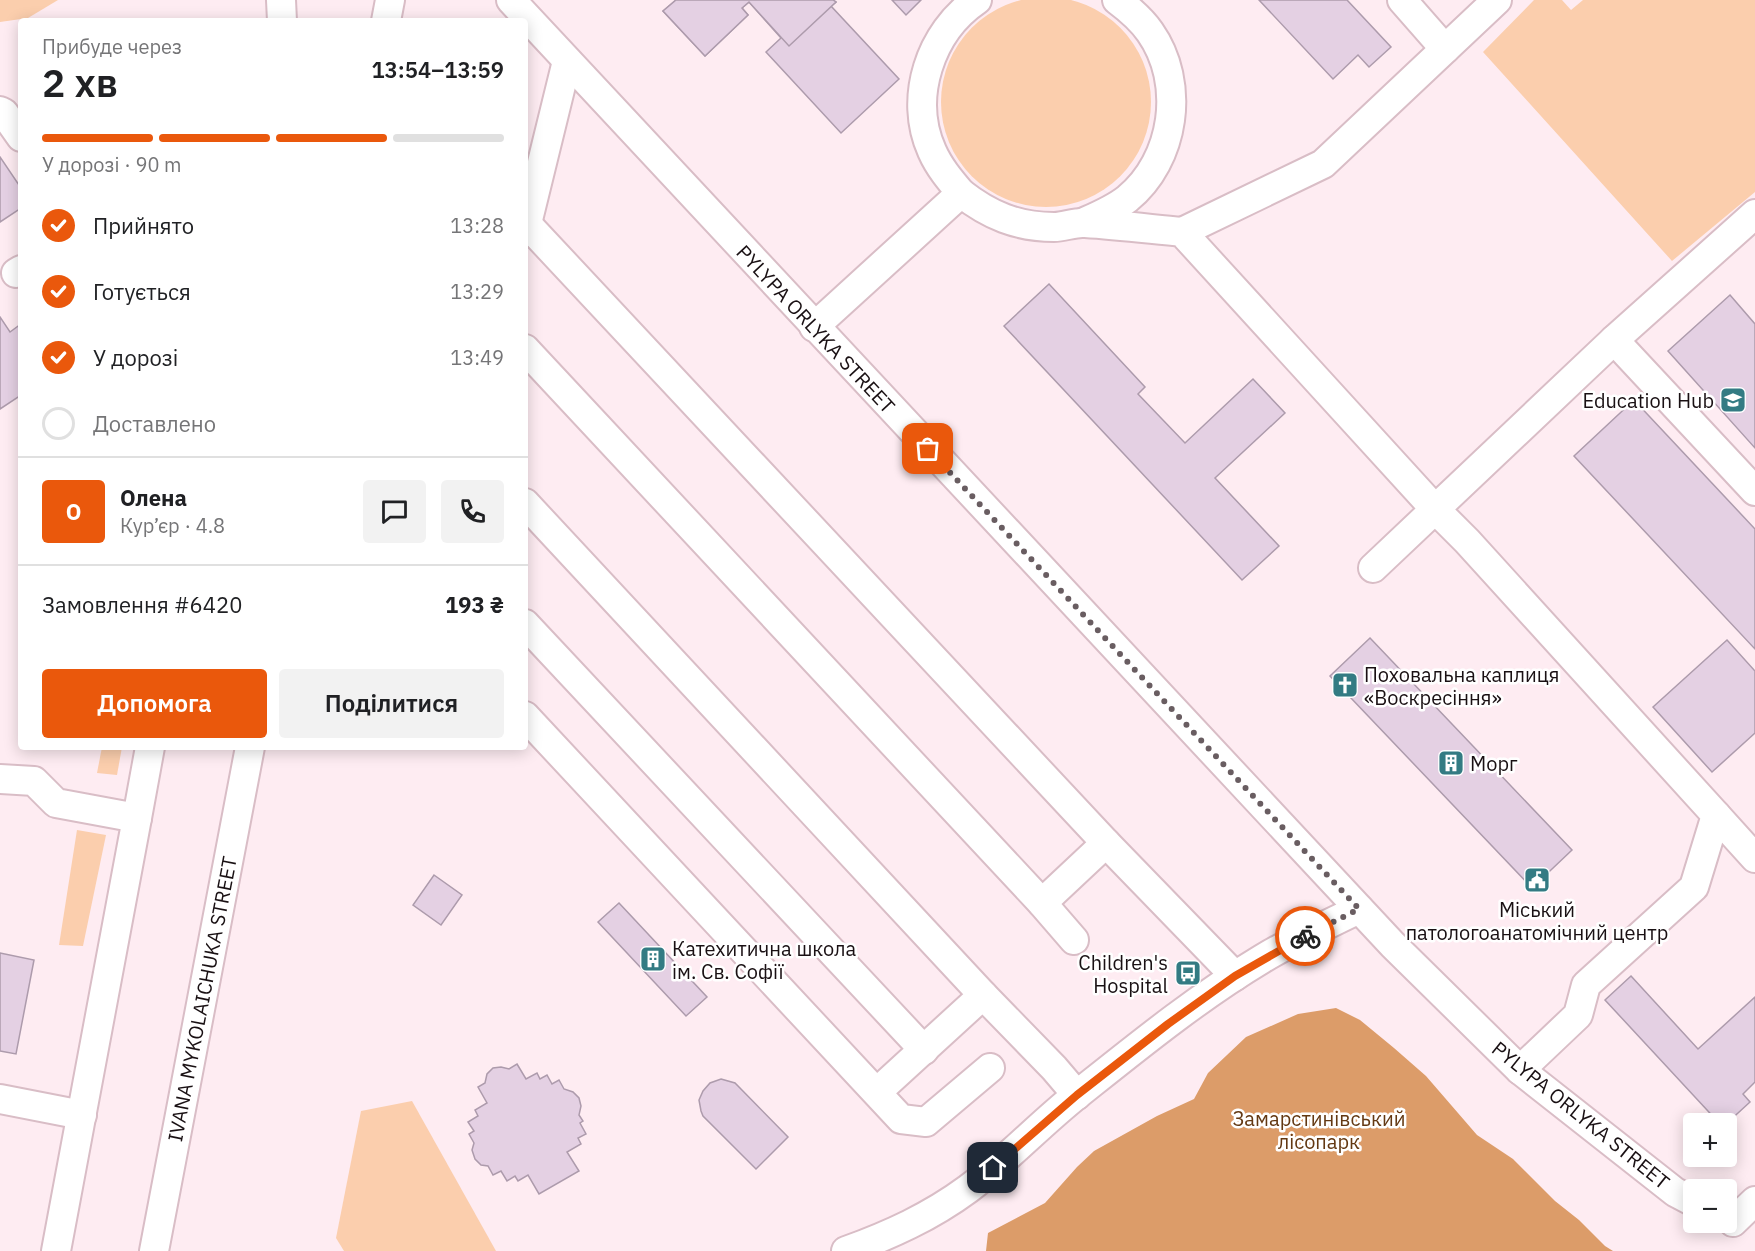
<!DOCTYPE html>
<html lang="uk">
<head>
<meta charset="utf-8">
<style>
  :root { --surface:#fff; --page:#f2f2f2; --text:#202124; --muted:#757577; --line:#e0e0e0; --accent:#ea580c }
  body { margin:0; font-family:"IBM Plex Sans",sans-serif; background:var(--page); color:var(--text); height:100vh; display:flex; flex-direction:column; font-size:22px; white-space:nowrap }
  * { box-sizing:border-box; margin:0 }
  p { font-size:20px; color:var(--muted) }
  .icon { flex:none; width:33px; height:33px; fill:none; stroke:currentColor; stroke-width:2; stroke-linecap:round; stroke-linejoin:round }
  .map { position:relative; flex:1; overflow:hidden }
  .details { position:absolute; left:18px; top:18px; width:510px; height:732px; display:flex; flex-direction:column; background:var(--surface); border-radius:6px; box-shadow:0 3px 15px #0003 }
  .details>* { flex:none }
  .controls { position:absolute; left:1683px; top:1113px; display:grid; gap:12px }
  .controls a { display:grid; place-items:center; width:54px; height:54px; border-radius:6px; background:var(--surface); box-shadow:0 3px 15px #0003; font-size:30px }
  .pin { position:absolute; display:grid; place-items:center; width:51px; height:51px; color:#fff; margin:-26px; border-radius:12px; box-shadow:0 3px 9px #0006 }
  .courier { position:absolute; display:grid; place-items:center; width:60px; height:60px; margin:-30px; border:4px solid #ea580c; border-radius:50%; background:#fff; color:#222; box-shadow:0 2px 8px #0007 }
  .summary em { font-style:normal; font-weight:600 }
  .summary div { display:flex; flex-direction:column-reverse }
  .summary { display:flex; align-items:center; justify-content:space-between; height:102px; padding:0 24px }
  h1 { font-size:39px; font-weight:600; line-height:45px }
  .bar { display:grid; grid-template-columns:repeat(4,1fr); gap:9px 6px; align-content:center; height:72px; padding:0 24px }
  .bar i { height:8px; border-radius:4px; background:var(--line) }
  .bar .selected { background:var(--accent) }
  .bar p { grid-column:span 4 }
  .line { display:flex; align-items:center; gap:15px; padding:0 24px; border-top:2px solid var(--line) }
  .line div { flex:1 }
  .round { display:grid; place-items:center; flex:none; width:63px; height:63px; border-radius:6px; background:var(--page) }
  ol { padding:0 24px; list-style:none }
  li { display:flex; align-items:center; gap:18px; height:66px }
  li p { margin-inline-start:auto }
  li .icon { padding:6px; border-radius:50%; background:var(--accent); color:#fff; stroke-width:4 }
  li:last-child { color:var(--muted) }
  li i { width:33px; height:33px; border:3px solid var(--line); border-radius:50% }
  .cta { display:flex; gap:12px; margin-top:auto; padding:12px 24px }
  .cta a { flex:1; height:69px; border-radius:6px; background:var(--accent); color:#fff; font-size:24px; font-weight:600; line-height:69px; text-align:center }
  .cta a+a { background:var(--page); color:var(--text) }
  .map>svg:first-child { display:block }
</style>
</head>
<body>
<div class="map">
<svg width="1755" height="1251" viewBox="0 0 1755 1251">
  <rect width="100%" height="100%" fill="#feecf2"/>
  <g fill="#fbcead">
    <circle cx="1046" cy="102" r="105"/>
    <polygon points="0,0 58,0 28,18 0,22"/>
    <polygon points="1534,0 1562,0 1571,10 1583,0 1755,0 1755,192 1672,261 1483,52"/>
    <polygon points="102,747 122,747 117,775 97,773"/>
    <polygon points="77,830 106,835 83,946 59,945"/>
    <polygon points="412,1101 496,1251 344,1251 336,1238 361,1111"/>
  </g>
  <polygon fill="#dc9c69" points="1336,1008 1360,1020 1394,1048 1426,1076 1477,1135 1513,1159 1555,1201 1579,1220 1605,1246 1613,1251 986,1251 988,1233 1045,1203 1077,1167 1094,1151 1157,1116 1194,1099 1208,1073 1246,1037 1298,1014"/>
  <g fill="#e4d0e3" stroke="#ad9bac" stroke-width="1.5">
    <polygon points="676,0 833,0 836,2 831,6 899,79 841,133 766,52 781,38 749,2 742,8 748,15 705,56 663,11"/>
    <polygon points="676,0 833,0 836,2 789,46 749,2 742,8 748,15 705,56 663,11"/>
    <polygon points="892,0 921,0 906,15"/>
    <polygon points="1259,0 1347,0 1391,47 1369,67 1358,55 1333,79"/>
    <polygon points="0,157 21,188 21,208 0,222"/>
    <polygon points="1049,284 1145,387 1138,394 1185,443 1253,379 1285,413 1215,478 1279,546 1242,580 1004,326"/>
    <polygon points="1730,295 1755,324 1755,448 1668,351"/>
    <polygon points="0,317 10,332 21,324 21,395 0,409"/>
    <polygon points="1634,400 1755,529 1755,649 1574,456"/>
    <polygon points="1370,638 1572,850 1532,888 1330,676"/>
    <polygon points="1727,640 1755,671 1755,733 1712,772 1653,707"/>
    <polygon points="434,875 462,895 441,925 413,905"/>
    <polygon points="619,903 707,997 686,1016 598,922"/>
    <polygon points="0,953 34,960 16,1054 0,1051"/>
    <polygon points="1631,976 1698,1049 1755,997 1755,1082 1743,1094 1750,1102 1726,1124 1720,1124 1605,1000"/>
    <polygon points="517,1064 526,1079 537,1073 540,1079 547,1075 552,1084 559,1080 564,1089 573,1092 579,1098 581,1106 579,1115 583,1121 580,1123 586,1134 578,1138 581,1144 567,1152 579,1171 539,1194 528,1175 518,1181 515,1176 507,1181 501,1171 493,1175 488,1166 481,1165 475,1159 472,1150 474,1143 469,1134 474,1131 468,1122 478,1116 475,1110 487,1103 478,1087 485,1083 487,1074 493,1068 501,1067 509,1069"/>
    <polygon points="721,1079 735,1083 788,1137 756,1169 703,1116 701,1111 699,1100 703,1091 710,1083"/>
  </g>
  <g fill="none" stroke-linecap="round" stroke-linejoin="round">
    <defs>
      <g id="minor">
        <polyline points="281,0 282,21"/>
        <polyline points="511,0 1393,945 1520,1070 1675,1192 1694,1202"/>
        <polyline points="1402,0 1445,49"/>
        <polyline points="386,21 390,0"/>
        <polyline points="0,111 4,113 21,137"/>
        <path d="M961,193C950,180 939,167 932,151C908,98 930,32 977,0"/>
        <path d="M1082,223C1098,216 1113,210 1127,199C1175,160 1186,83 1150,32C1141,19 1129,9 1117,0"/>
        <polyline points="527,224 1106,843 1235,976"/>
        <polyline points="525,232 567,61"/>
        <polyline points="1182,232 1323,164 1497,0"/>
        <polyline points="16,273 21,270"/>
        <path d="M814,327L961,193C989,215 1017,227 1054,227C1064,227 1075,222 1085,223C1118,225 1150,229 1182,232L1434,508L1467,541L1716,815L1694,887L1586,985L1578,1015L1520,1070"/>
        <polyline points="1614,340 1755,491"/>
        <polyline points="525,349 1042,903 1074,940"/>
        <polyline points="525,503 983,995 1054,1068 1077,1095"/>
        <polyline points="1373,568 1614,340 1755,214"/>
        <polyline points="525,624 924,1050"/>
        <polyline points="525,716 901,1119 926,1122 990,1068"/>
        <polyline points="0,779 34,781 56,803 137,818 56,1251"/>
        <polyline points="1716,815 1755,858"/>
        <polyline points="137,818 150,747"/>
        <polyline points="1042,903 1106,843"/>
        <polyline points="877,1092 983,995"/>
        <polyline points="0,1099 82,1115"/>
        <polyline points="1733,1222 1755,1201"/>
        <polyline points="154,1251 250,747"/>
        <path d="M846,1251C890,1235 930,1217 968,1189C1007,1160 1040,1124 1078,1094C1137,1047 1197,998 1262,959C1293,940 1327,925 1359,909"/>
      </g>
    </defs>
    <use href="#minor" stroke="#d9bdc6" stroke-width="32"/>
    <use href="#minor" stroke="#fff" stroke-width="28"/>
  </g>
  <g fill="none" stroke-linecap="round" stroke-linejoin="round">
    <polyline stroke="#695d61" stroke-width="6" stroke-dasharray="0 10.8" points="928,449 1359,909 1305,936"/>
    <polyline stroke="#ea580c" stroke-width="8" points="993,1168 1077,1095 1168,1024 1235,976 1305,936"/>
  </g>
  <defs>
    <symbol id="school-square" viewBox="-11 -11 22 22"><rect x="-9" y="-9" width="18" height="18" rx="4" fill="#337b83" stroke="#fff"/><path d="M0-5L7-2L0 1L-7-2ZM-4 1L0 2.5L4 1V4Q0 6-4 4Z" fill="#fff"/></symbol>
    <symbol id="church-square" viewBox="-11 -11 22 22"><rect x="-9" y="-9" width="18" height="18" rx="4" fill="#337b83" stroke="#fff"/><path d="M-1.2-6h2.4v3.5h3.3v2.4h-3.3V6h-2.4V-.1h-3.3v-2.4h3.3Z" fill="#fff"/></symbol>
    <symbol id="building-square" viewBox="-11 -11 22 22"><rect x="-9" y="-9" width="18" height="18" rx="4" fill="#337b83" stroke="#fff"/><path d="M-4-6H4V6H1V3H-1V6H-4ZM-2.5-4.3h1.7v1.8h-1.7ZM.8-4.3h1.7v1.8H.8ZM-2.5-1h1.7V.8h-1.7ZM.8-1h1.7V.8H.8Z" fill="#fff"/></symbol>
    <symbol id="civic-square" viewBox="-11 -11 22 22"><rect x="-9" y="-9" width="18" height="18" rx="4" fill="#337b83" stroke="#fff"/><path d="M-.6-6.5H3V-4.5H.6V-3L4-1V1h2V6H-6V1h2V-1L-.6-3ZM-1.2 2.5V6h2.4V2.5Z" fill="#fff"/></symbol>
    <symbol id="bus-square" viewBox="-11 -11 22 22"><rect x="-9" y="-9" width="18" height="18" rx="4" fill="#337b83" stroke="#fff"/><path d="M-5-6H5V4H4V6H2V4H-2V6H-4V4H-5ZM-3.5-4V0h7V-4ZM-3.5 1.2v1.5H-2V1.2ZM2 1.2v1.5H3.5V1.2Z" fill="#fff"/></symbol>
  </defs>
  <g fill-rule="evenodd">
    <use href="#school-square" x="1718" y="385" width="30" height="30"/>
    <use href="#church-square" x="1330" y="670" width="30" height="30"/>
    <use href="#building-square" x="1436" y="748" width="30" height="30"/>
    <use href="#civic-square" x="1522" y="865" width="30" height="30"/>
    <use href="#building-square" x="638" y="944" width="30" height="30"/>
    <use href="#bus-square" x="1173" y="958" width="30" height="30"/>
  </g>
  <g text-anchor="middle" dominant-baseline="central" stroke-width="5" stroke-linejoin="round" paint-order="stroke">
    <g font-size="20" fill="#191013" stroke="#fff">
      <text transform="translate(816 329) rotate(47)">PYLYPA ORLYKA STREET</text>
      <text transform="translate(202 999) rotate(-79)">IVANA MYKOLAICHUKA STREET</text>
      <text transform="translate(1581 1115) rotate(39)">PYLYPA ORLYKA STREET</text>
    </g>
    <g font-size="20" fill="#191013" stroke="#fff" text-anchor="start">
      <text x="1714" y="400" text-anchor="end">Education Hub</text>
      <text x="1364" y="674">Поховальна каплиця<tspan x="1364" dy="23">«Воскресіння»</tspan></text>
      <text x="1470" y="763">Морг</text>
      <text x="1537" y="909" text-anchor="middle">Міський<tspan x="1537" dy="23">патологоанатомічний центр</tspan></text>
      <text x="672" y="948">Катехитична школа<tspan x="672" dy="23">ім. Св. Софії</tspan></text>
      <text x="1168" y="962" text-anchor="end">Children's<tspan x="1168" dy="23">Hospital</tspan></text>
    </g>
    <g font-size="20" fill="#633812" stroke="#fff">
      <text x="1319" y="1118">Замарстинівський<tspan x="1319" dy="23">лісопарк</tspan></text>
    </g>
  </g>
</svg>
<div class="controls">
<a>+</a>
<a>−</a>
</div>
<div class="pin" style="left:928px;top:449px;background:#ea580c"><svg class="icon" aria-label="bag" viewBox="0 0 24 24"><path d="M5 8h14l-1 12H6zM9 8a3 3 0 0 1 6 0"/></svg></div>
<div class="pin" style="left:993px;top:1168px;background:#1f2937"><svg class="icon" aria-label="home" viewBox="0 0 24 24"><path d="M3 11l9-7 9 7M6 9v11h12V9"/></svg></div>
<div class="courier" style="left:1305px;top:936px"><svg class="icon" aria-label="bike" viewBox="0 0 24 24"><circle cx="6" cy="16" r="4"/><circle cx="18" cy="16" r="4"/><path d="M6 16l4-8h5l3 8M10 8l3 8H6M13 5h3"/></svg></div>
<section class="details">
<div class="summary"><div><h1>2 хв</h1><p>Прибуде через</p></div><em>13:54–13:59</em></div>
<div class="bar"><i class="selected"></i><i class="selected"></i><i class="selected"></i><i></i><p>У дорозі · 90 m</p></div>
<ol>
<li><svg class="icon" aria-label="check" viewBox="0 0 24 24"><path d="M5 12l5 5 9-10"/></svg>Прийнято<p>13:28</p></li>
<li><svg class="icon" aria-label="check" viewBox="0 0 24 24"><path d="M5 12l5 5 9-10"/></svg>Готується<p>13:29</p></li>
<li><svg class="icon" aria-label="check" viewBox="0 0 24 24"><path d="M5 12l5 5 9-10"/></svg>У дорозі<p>13:49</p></li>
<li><i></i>Доставлено</li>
</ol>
<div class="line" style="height:108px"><b class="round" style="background:var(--accent);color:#fff">О</b><div><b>Олена</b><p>Кур’єр · 4.8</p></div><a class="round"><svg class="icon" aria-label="chat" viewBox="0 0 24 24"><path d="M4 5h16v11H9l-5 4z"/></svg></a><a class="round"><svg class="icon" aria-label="phone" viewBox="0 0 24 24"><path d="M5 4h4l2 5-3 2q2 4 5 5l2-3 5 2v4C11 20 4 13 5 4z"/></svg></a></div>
<div class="line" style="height:78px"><div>Замовлення #6420</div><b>193 ₴</b></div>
<div class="cta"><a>Допомога</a><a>Поділитися</a></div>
</section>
</div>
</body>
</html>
